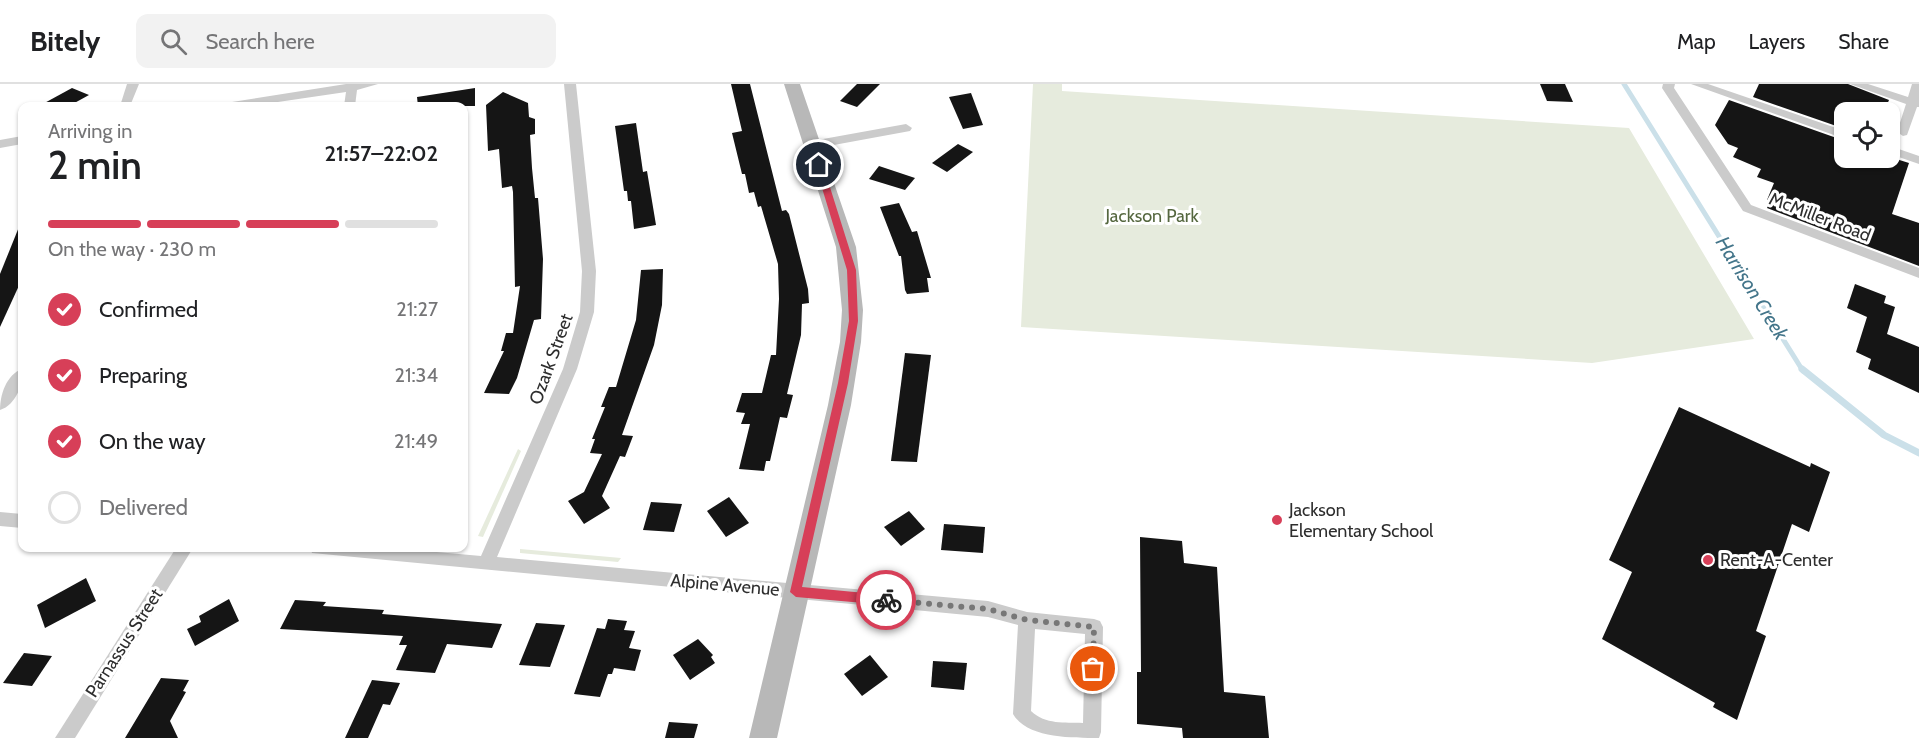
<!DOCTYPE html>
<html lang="en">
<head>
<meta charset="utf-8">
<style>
  :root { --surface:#fff; --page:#f2f2f2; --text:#202124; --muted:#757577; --line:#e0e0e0; --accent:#d73f58 }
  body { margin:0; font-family:Cabin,sans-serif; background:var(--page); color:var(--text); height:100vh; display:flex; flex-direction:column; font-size:22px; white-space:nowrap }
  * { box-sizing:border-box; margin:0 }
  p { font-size:20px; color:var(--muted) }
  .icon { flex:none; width:33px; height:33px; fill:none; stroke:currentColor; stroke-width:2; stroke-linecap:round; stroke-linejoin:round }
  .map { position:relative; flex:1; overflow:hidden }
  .side { position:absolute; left:18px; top:18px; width:450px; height:450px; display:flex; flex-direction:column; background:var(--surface); border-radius:12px; box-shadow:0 2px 4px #0004 }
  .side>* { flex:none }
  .buttons { position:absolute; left:1834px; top:18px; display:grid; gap:12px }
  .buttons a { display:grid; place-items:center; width:66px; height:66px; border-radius:12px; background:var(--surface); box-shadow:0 2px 4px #0004; font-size:30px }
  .pin { position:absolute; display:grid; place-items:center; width:51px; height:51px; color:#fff; margin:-26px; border:3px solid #fff; border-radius:50%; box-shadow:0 2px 6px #0007 }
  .courier { position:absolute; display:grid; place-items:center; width:60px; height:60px; margin:-30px; border:4px solid #d73f58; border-radius:50%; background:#fff; color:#222; box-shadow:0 2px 8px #0007 }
  .headline em { font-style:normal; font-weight:600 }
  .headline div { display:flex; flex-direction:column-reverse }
  .headline { display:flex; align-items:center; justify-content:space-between; height:102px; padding:0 30px }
  h1 { font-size:39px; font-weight:600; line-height:45px }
  .bar { display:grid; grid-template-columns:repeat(4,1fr); gap:9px 6px; align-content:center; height:72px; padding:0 30px }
  .bar i { height:8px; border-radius:4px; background:var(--line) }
  .bar .selected { background:var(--accent) }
  .bar p { grid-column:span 4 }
  ol { padding:0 30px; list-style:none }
  li { display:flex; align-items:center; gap:18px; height:66px }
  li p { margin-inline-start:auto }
  li .icon { padding:6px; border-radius:50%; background:var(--accent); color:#fff; stroke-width:4 }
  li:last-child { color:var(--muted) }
  li i { width:33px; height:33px; border:3px solid var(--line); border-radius:50% }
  header { display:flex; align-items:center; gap:36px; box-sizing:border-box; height:84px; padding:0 30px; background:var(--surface); border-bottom:2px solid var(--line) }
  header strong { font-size:28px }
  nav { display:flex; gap:33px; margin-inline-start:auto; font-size:21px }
  .search { width:420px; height:54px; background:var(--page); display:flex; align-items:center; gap:15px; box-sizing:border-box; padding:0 21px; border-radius:12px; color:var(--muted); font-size:22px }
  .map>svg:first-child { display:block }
</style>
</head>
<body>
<header>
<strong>Bitely</strong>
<div class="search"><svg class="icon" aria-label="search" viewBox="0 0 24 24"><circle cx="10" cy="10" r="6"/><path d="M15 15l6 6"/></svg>Search here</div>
<nav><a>Map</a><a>Layers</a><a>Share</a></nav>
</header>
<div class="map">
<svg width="1919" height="654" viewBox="0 0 1919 654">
  <rect width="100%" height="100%" fill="#fff"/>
  <g fill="#e6ebdd">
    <polygon points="1033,0 1062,0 1062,7 1629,44 1754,255 1592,279 1021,243"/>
    <polygon points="518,365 521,367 483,453 478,452"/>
    <polygon points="520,465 621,474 618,478 520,469"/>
  </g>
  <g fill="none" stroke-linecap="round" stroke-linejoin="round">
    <polyline stroke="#cbe0e9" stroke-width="5" points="1624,0 1803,287"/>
    <polyline stroke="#cbe0e9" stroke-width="7" points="1802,285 1884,351 1919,369"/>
  </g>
  <g fill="#151515">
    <polygon points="731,0 750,0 782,127 786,126 789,130 808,205 809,219 802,220 801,251 787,310 793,311 787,334 780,333 770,377 766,377 764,387 739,385 750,340 741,340 745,329 736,328 742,309 762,309 771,271 776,271 779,215 778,180 761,122 758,123 754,108 749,109 745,90 742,90 732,49 742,47"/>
    <polygon points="857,0 880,0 857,23 840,17"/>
    <polygon points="1540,0 1565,0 1573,18 1547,17"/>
    <polygon points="1759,0 1848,0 1889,16 1884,28 1845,28 1845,45 1753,13"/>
    <polygon points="72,4 89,11 69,22 39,22"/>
    <polygon points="475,4 475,22 418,22 417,13"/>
    <polygon points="503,8 528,19 529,33 535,35 535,50 530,51 532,84 535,114 538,114 543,175 541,235 534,236 517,294 509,310 484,309 504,267 501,267 506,249 513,249 520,202 515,203 513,108 512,102 502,104 499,65 488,67 486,21"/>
    <polygon points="971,9 983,41 963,45 949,13"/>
    <polygon points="1729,16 1845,57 1845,74 1893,74 1909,79 1892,130 1919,139 1919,182 1767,124 1770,117 1767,116 1774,99 1757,93 1761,85 1733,73 1738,64 1728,60 1715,41"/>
    <polygon points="636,39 643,88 647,87 656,141 634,145 631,117 628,117 627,107 624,107 615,42"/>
    <polygon points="958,60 973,68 947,88 932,79"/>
    <polygon points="879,82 915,94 905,106 869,95"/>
    <polygon points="899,119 912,148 917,147 931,194 927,194 929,208 907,210 905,206 901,172 899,172 880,123"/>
    <polygon points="21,138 22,195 0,243 0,190"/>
    <polygon points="663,185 662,221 654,261 622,351 633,352 625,373 620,372 602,412 610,424 584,440 568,417 584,408 602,370 590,369 595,355 592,355 605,323 601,323 609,303 616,303 636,236 641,186"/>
    <polygon points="1855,200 1886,212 1884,219 1895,223 1887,250 1919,263 1919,309 1868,285 1871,275 1856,268 1867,233 1847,224"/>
    <polygon points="905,269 931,271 917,378 891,377"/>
    <polygon points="1679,323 1810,383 1811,379 1830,388 1809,448 1792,440 1756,547 1766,552 1737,636 1713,623 1715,619 1602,555 1632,488 1609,476"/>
    <polygon points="729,413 749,439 726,453 707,427"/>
    <polygon points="651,418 682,420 674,448 643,446"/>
    <polygon points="909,427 925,445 901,462 884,443"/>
    <polygon points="944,440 985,443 983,469 941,466"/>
    <polygon points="1140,453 1182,457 1184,479 1217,483 1224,608 1265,612 1269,654 1183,654 1182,644 1137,640 1137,588 1141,588"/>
    <polygon points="86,494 96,517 45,544 37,521"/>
    <polygon points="229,515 239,537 195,562 187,545 201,538 199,532"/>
    <polygon points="295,516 326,518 323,522 384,526 382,530 502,540 492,564 447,560 435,589 396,586 407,561 399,561 403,552 280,545"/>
    <polygon points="608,535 627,537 624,546 635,547 629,564 641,566 635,587 614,584 612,590 608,590 600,613 574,610 597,544 605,545"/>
    <polygon points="536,539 565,541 550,583 519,581"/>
    <polygon points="698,555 713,571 711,573 715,579 690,596 673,571"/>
    <polygon points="24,569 52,572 32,602 3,599"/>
    <polygon points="870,571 888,593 862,612 844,590"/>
    <polygon points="933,577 967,579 964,606 931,603"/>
    <polygon points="161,594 189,596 183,607 186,608 170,637 178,654 125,654"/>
    <polygon points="372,596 400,599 390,621 383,620 368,654 345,654"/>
    <polygon points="669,638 698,640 694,654 665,654"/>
  </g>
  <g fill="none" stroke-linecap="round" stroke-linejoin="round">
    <g fill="#cbcbcb" fill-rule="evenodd">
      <polygon points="127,0 139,0 130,22 120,22"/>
      <polygon points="346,0 378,0 357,6 355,22 344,22 346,8 251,22 226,22 232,18"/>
      <path d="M564,0H576L596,187L594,228L577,285L497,473L988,517L1027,528L1094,535L1100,537L1103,543L1101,648L1099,654C1070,654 1027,654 1013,630L1018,541L988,533L312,469L310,464H392L481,472L563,285L580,228L582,187ZM1035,545L1085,550L1083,639C1064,638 1046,641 1031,627Z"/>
      <polygon points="1663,0 1675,0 1674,4 1751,121 1919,184 1919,194 1743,127 1662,4"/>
      <polygon points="1691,0 1708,0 1845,47 1845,55"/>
      <polygon points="1850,0 1868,0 1908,13 1912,0 1919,0 1919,23 1917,23 1907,51 1903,52 1897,48 1906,20"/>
      <polygon points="906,40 912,44 910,47 812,65 806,61 812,57"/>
      <polygon points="22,52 22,60 0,64 0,56"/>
      <polygon points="1890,62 1919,72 1919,80 1890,70"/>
      <path d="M22,285C24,299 16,321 0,326C0,311 6,291 22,285Z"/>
      <polygon points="0,428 22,430 22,444 0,442"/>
      <polygon points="176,464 193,464 75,654 55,654"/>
    </g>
    <polygon fill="#b8b8b8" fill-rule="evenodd" points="784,0 800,0 856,163 863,226 861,258 851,321 777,654 749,654 828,321 840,258 842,226 836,163"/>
  </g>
  <polygon fill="#d73f58" points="819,79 823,81 856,186 858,237 848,299 802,503 886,511 891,516 886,521 796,513 790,508 838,299 849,237 847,186 815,81"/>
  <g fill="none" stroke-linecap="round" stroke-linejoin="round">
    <polyline stroke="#777" stroke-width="6" stroke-dasharray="0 10.8" points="886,516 988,525 1027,536 1094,543 1093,585"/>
  </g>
  <g fill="#d73f58" stroke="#fff" stroke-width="2">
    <circle cx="1277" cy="436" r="6"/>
    <circle cx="1708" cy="476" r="6"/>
  </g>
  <g text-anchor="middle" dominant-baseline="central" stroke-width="6" stroke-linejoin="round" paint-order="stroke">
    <g font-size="18" fill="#55673f" stroke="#fff">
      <text x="1152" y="132">Jackson Park</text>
    </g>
    <g font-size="18" fill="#2e2e2e" stroke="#fff">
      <text transform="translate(1820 133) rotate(21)">McMiller Road</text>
      <text transform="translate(551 275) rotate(-70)">Ozark Street</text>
      <text transform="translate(725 501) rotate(5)">Alpine Avenue</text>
      <text transform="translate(124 559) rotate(-57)">Parnassus Street</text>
    </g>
    <g font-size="18" fill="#2e2e2e" stroke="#fff" text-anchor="start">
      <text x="1289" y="426">Jackson<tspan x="1289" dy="21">Elementary School</tspan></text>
      <text x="1720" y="476">Rent-A-Center</text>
    </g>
    <g font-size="20" font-style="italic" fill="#43758a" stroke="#fff">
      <text transform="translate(1752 204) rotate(58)">Harrison Creek</text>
    </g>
  </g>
</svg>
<div class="buttons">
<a><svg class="icon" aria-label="locate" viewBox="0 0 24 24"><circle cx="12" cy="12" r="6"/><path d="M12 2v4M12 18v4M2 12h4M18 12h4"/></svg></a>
</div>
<div class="pin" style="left:1093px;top:585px;background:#ea580c"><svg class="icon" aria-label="bag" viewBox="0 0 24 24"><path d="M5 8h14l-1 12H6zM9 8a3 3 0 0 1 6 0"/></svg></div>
<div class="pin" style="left:819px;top:81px;background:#1f2937"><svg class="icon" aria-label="home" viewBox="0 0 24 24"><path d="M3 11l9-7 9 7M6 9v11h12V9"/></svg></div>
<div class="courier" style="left:886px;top:516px"><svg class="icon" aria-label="bike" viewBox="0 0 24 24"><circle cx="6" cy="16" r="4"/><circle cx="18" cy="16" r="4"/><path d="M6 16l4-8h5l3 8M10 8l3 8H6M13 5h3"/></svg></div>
<section class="side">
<div class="headline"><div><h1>2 min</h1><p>Arriving in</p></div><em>21:57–22:02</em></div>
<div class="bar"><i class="selected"></i><i class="selected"></i><i class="selected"></i><i></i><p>On the way · 230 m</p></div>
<ol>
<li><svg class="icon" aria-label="check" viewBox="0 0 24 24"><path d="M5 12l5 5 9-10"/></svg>Confirmed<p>21:27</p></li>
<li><svg class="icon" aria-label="check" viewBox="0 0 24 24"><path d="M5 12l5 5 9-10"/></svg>Preparing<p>21:34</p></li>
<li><svg class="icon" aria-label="check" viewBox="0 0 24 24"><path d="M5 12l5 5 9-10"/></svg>On the way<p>21:49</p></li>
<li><i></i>Delivered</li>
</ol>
</section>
</div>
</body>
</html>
